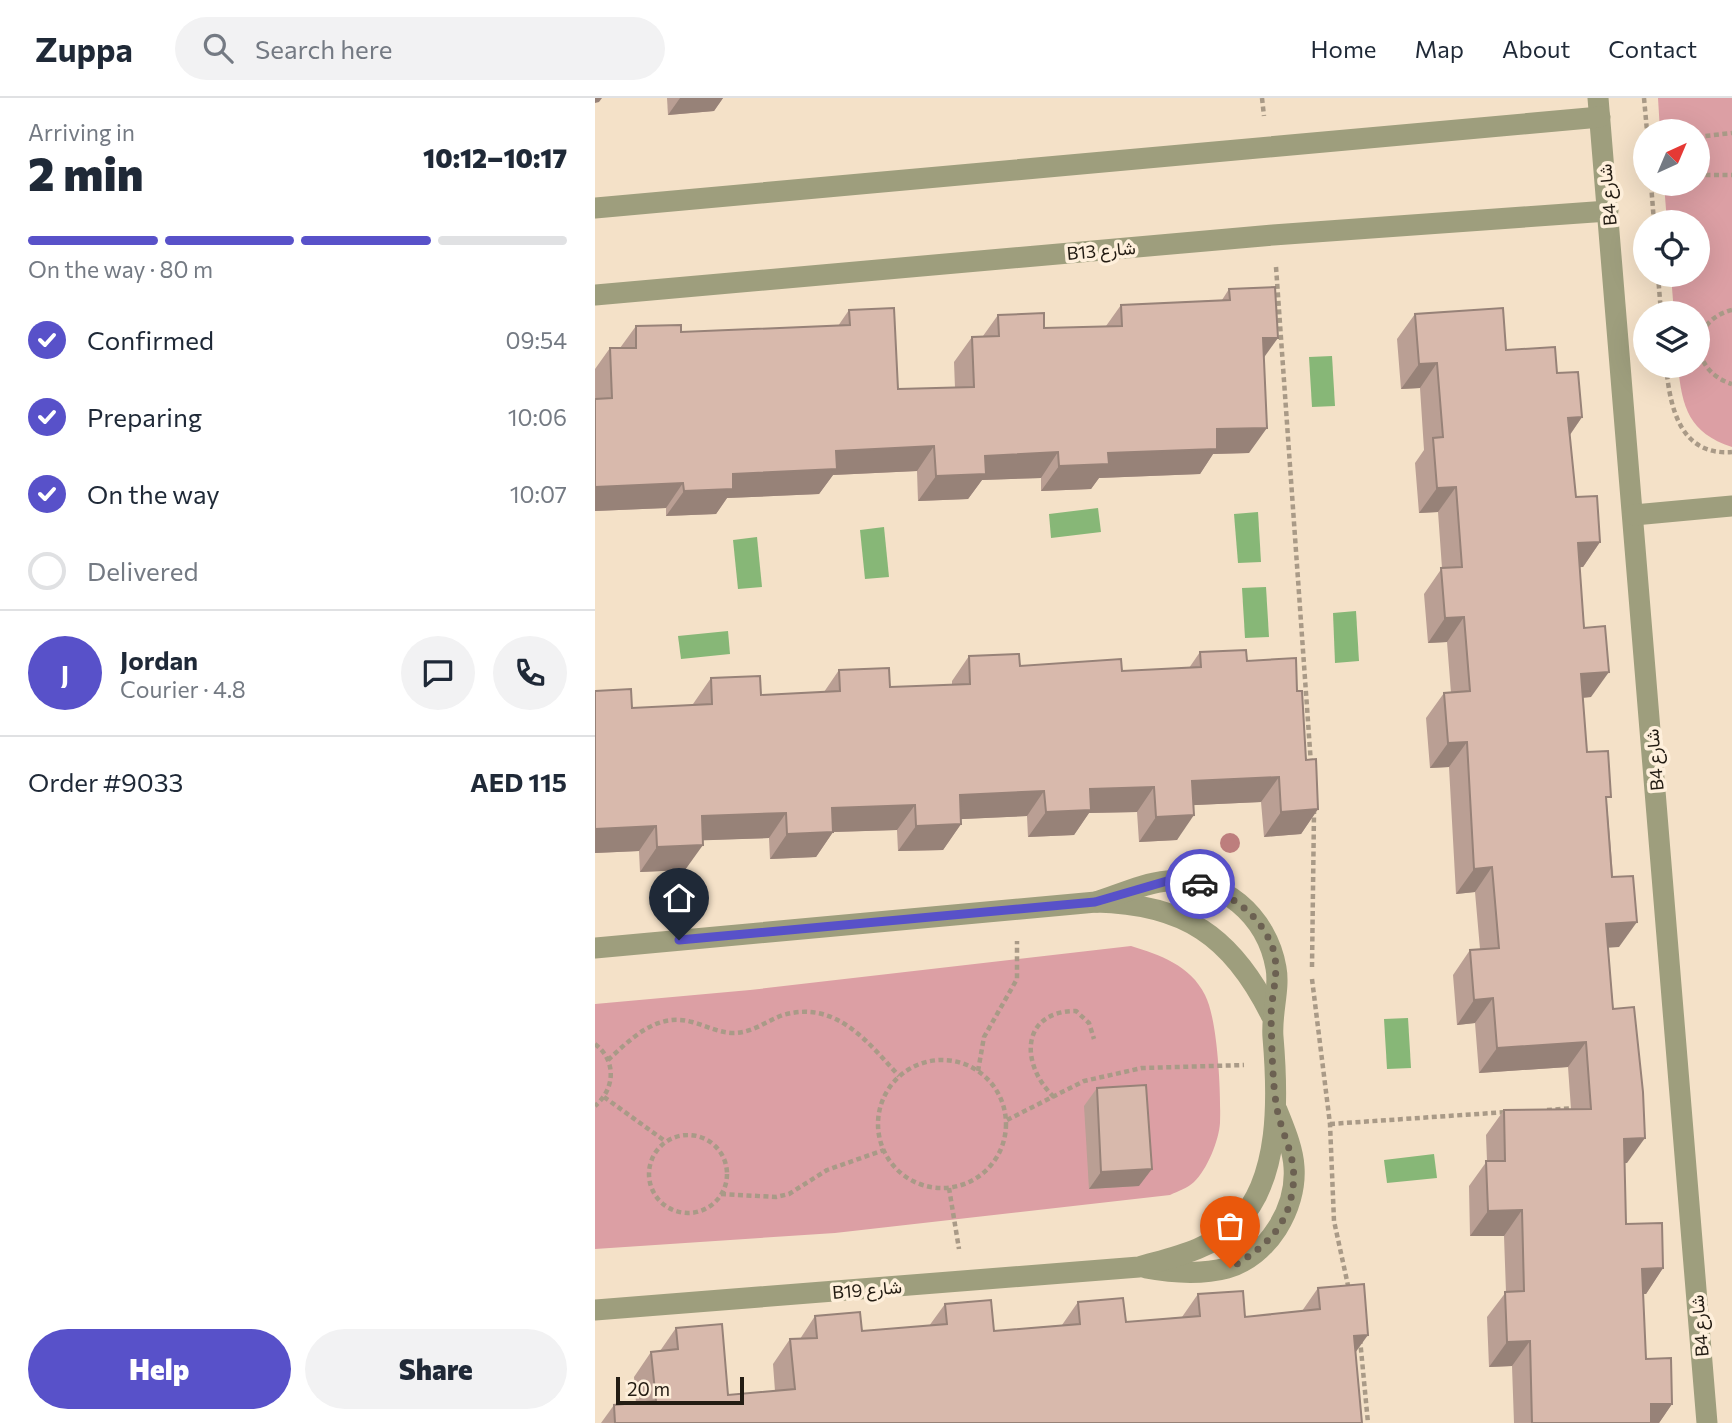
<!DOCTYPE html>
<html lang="en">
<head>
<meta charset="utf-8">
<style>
  :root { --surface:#fff; --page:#f2f2f3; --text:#1f2937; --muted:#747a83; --line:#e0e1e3; --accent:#5851c9 }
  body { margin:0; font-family:Commissioner,Vazirmatn,sans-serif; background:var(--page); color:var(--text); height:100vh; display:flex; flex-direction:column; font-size:26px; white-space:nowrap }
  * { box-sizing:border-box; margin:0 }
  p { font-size:23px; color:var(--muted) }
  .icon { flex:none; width:38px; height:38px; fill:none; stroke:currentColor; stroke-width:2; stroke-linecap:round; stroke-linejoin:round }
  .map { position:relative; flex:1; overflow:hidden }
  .drawer { display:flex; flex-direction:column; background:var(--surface); width:595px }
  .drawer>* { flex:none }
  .needle { width:46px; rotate:44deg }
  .tools { position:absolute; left:1038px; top:21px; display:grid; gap:14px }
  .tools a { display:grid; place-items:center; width:77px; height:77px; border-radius:50%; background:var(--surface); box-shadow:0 7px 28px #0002; font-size:35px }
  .scale { position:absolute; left:21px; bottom:18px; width:128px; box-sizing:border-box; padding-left:7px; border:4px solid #231c13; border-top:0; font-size:19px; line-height:24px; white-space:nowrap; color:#231c13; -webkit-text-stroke:5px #feefdb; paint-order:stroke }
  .pin { position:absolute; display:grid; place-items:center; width:60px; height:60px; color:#fff; margin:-72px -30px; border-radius:50% 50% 50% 0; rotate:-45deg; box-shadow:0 0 7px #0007 }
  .pin .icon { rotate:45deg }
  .courier { position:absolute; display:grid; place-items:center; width:70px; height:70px; margin:-35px; border:5px solid #5851c9; border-radius:50%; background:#fff; color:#222; box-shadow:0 2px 9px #0007 }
  .headline em { font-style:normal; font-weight:800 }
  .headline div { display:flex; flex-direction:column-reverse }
  .headline { display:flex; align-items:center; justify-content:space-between; height:119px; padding:0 28px }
  h1 { font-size:46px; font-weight:800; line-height:52px }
  .bar { display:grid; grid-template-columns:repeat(4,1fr); gap:10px 7px; align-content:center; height:84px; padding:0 28px }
  .bar i { height:9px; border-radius:5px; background:var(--line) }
  .bar .current { background:var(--accent) }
  .bar p { grid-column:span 4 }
  .line { display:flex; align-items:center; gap:18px; padding:0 28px; border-top:2px solid var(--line) }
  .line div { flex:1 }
  .round { display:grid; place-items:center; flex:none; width:74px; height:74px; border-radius:37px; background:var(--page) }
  ol { padding:0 28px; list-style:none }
  li { display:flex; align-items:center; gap:21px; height:77px }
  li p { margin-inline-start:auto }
  li .icon { padding:7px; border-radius:50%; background:var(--accent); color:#fff; stroke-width:4 }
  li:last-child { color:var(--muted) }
  li i { width:38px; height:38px; border:4px solid var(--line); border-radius:50% }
  .primary-button { display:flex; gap:14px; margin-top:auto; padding:14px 28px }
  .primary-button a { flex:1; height:80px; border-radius:42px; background:var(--accent); color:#fff; font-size:28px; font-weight:800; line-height:80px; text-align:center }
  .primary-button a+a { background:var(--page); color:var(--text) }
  header { display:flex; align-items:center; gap:42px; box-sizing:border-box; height:98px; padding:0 35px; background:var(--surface); border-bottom:2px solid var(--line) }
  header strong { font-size:33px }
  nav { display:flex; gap:38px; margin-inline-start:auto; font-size:24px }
  .search { width:490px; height:63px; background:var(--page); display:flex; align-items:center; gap:18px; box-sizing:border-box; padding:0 24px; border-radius:38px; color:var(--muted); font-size:26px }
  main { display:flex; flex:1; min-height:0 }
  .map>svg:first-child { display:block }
</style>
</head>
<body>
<header>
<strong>Zuppa</strong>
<div class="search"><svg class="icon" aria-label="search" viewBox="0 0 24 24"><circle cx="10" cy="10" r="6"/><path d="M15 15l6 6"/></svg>Search here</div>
<nav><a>Home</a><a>Map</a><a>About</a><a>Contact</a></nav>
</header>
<main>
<section class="drawer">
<div class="headline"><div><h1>2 min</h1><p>Arriving in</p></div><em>10:12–10:17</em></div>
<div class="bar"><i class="current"></i><i class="current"></i><i class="current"></i><i></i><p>On the way · 80 m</p></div>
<ol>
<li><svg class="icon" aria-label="check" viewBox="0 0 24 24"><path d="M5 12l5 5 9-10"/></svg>Confirmed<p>09:54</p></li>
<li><svg class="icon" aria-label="check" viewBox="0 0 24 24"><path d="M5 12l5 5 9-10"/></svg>Preparing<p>10:06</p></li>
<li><svg class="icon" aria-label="check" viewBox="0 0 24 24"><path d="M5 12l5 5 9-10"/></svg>On the way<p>10:07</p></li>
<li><i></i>Delivered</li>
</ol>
<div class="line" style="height:126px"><b class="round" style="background:var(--accent);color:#fff">J</b><div><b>Jordan</b><p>Courier · 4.8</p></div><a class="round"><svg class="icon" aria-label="chat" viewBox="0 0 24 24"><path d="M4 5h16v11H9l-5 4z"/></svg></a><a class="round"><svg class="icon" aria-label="phone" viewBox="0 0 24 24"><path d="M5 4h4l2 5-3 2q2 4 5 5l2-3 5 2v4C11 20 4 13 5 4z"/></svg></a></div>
<div class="line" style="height:91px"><div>Order #9033</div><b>AED 115</b></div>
<div class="primary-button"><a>Help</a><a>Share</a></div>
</section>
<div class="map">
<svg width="1137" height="1325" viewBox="0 0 1137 1325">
  <rect width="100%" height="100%" fill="#f4e1c8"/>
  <g fill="#dc9fa4">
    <path d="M1063,0H1137V349C1094,335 1087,309 1083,268H1102V215H1079L1076,177H1102V124H1072L1069,86H1102V33H1065Z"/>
    <path d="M536,848C565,857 595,867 610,897C623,922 626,995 625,1025C624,1042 612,1072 599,1084C593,1090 583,1093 575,1097L240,1135L0,1151V906L155,892Z"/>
  </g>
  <g fill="#87b777">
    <polygon points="737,258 740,308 717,309 714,259"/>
    <polygon points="503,410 506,434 456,440 454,416"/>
    <polygon points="663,414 666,464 643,465 639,416"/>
    <polygon points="289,429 294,479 270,481 265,432"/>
    <polygon points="162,439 167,489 143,491 138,442"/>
    <polygon points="671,489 674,539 650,540 647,490"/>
    <polygon points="761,513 764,563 740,565 738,515"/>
    <polygon points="133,533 135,556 86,561 83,538"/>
    <polygon points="813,920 816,970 792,971 789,921"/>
    <polygon points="839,1056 842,1080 792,1085 789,1062"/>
  </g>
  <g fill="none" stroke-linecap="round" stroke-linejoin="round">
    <g stroke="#a99a87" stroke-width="4.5" stroke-dasharray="5 3.5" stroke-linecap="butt">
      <polyline points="667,0 669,18"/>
      <polyline points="1049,0 1052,33"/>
      <polyline points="1102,39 1137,35"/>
      <polyline points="1102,77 1137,77"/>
      <polyline points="1056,86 1059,124"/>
      <polyline points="681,169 716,666"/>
      <polyline points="1063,177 1066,215"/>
      <path d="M1137,212C1093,223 1095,273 1137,286"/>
      <path d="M1071,268C1075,308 1084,358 1137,354"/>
      <polyline points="717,869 719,714"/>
      <polyline points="717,881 735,1026 739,1123 754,1192"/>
      <path d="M0,946C22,963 20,991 0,1008"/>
      <path d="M13,962C37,940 62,914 97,924C112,928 122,934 138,935C158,935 171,923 188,917C241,902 272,943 304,978"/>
      <circle cx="347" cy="1026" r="64"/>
      <polyline points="383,973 389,939 422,881 422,843"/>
      <polyline points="9,999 70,1043"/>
      <path d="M459,999C425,967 425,913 481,913L494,925L499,941"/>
      <polyline points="952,1012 982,1010"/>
      <polyline points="412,1022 489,983 547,970 649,967"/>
      <polyline points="735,1026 912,1014"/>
      <circle cx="93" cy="1076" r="39"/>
      <polyline points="354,1090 364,1151"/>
      <polyline points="126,1096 181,1099 194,1096 232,1072 289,1052"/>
      <polyline points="765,1241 773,1325"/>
    </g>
    <g stroke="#9e9e7d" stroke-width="21">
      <polyline points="1003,0 1112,1325"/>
      <polyline points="0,110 1005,19"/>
      <polyline points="0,197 678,137 1013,113"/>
      <polyline points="1039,417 1137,408"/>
      <path d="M0,850L501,804C589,806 637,838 676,917"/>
      <path d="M551,1170C578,1175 606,1177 632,1170C673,1159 702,1110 699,1069C698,1050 689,1030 682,1012"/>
      <path d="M0,1212L544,1169C578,1159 615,1152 641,1126C686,1082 683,998 678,939C676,916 685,891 681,870C672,818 627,778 572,783C549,785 523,797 501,804"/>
    </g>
  </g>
  <circle fill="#bd7e7d" cx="635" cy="745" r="10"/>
  <g fill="#ba9f94">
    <polygon points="72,0 128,0 119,13 73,17"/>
    <polygon points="634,191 669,259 654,355 618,356 605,376 504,380 496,391 446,393 446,380 387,382 373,401 323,403 322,373 238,377 224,396 132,400 121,416 71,418 71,410 0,413 0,271 15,250 25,250 41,228 86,234 243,228 254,212 303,291 360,290 359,264 377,239 388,238 403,217 449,230 511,228 526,207 627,202"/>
    <polygon points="820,216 911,252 962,275 987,319 975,337 981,399 1005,444 988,469 984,469 996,599 988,600 992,654 1012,705 1024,849 1013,849 1032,1065 1029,1065 1031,1126 1068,1170 1051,1196 1048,1196 1051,1261 1077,1306 1064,1325 919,1325 917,1268 894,1269 892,1219 911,1194 909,1138 875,1138 874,1088 892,1063 891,1037 909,1012 976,1011 973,969 884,975 880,925 862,927 858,877 875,852 885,851 880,794 861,796 854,669 835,670 831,620 849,595 856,595 852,544 833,545 829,496 847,470 843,414 824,415 820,365 829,352 825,290 806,291 802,241"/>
    <polygon points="605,554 652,563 702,593 711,662 723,711 706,736 669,739 666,704 599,707 582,742 544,744 542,714 494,715 479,737 433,739 432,718 366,721 366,726 348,752 303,753 302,732 238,734 221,759 175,761 174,740 108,742 90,772 45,774 44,753 0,755 0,593 37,610 98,607 98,606 116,580 166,597 229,594 244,572 295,589 357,587 357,583 374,558 425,568 527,573 594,570"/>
    <polygon points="502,990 544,1088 494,1091 489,1008"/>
    <polygon points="723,1190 760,1255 41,1305 39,1279 56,1254 65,1253 81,1230 133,1297 180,1293 178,1266 195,1241 205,1241 220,1218 267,1233 334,1228 350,1206 399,1233 467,1227 483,1204 531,1224 587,1219 603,1196 650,1219 707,1213"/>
    <polygon points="19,1307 20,1325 6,1325"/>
  </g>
  <g fill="#978278">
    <polygon points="0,0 7,0 4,4 0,5"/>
    <polygon points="85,0 128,0 119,13 73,17"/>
    <polygon points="668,240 683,240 665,265"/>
    <polygon points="842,265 825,290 806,291 824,266"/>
    <polygon points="987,319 969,345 973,320"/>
    <polygon points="672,330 654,355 618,356 605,376 504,380 496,391 446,393 464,368 513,355 622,331"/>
    <polygon points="339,348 322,373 238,377 224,396 132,400 121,416 71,418 89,393 138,376 241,353"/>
    <polygon points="463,354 446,380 387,382 373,401 323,403 341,378 390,358"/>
    <polygon points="88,385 71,410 0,413 0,389"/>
    <polygon points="861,389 843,414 824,415 842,390"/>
    <polygon points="1005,444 988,469 965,470 983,445"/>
    <polygon points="869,519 852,544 833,545 850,520"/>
    <polygon points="1014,574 996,599 968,601 986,576"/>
    <polygon points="872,644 854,669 835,670 853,645"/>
    <polygon points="684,679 666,704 580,708 597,683"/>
    <polygon points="559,689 542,714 494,715 479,737 433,739 451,714 495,691"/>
    <polygon points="449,693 432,718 347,722 365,697"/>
    <polygon points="320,707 302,732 238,734 221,759 175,761 192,736 237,710"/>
    <polygon points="723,711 706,736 669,739 686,714"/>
    <polygon points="191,715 174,740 89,743 107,718"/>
    <polygon points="599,717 582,742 544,744 561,719"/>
    <polygon points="366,726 348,752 303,753 321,728"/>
    <polygon points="61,728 44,753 0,755 0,731"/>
    <polygon points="108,747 90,772 45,774 62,749"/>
    <polygon points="897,769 880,794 861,796 879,771"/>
    <polygon points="1042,824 1024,849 994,851 1011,826"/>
    <polygon points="898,900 880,925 862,927 879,902"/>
    <polygon points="991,944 973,969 884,975 902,950"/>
    <polygon points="1050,1040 1032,1065 1011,1066 1029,1041"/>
    <polygon points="557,1071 544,1088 494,1091 506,1074"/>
    <polygon points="927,1112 909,1138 875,1138 893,1113"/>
    <polygon points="1068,1170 1051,1196 1029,1196 1047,1171"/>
    <polygon points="773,1237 755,1262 759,1238"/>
    <polygon points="935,1243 917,1268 894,1269 912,1244"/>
    <polygon points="1056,1306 1077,1306 1064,1325 1043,1325"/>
  </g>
  <g fill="#d8b9ac" stroke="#978278" stroke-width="2">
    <polygon points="680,189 683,240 668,240 672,330 622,331 622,351 513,355 514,366 464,368 463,354 390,358 391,376 341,378 339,348 241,353 242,371 138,376 138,391 89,393 88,385 0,389 0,301 17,300 15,250 41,250 41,228 86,227 86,234 255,227 254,212 299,210 303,291 379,289 377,239 404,238 403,217 449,215 449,230 527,228 526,207 635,202 634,191"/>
    <polygon points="908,210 911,252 960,249 962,275 983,274 987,319 973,320 981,399 1002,398 1005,444 983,445 989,530 1010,528 1014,574 986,576 992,654 1013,653 1016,699 1011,699 1017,779 1038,778 1042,824 1011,826 1018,911 1039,909 1048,994 1050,1040 1029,1041 1031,1126 1067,1125 1068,1170 1047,1171 1051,1261 1076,1260 1077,1306 1056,1306 1056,1325 937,1325 935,1243 912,1244 910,1194 929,1193 927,1112 893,1113 891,1063 910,1063 909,1012 996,1011 991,944 902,950 898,900 879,902 875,852 904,850 897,769 879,771 872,644 853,645 849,595 875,593 869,519 850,520 846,470 867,469 861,389 842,390 838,340 848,339 842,265 824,266 820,216"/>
    <polygon points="651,552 652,563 701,560 702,593 707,593 711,662 721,661 723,711 686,714 684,679 597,683 599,717 561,719 559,689 495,691 496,712 451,714 449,693 365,697 366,726 321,728 320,707 237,710 238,734 192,736 191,715 107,718 108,747 62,749 61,728 0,731 0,593 36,591 37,610 117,606 116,580 165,578 166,597 245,593 244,572 294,570 295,589 375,586 374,558 424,556 425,568 526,561 527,573 606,569 605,554"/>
    <polygon points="551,987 557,1071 506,1074 502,990"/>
    <polygon points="769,1186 773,1237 759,1238 767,1325 20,1325 19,1307 61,1303 56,1254 83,1251 81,1230 127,1226 133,1297 200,1291 195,1241 222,1240 220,1218 265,1214 267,1233 352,1226 350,1206 396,1202 399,1233 485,1226 483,1204 528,1200 531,1224 605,1218 603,1196 648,1193 650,1219 725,1211 723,1190"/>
  </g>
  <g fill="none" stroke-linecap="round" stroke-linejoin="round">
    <path stroke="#6c6152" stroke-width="7" stroke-dasharray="0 12.6" d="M605,786C635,797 659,812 674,841C688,868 676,893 676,920C677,949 677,983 682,1011C689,1045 705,1062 696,1100C689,1134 663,1154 635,1170"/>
    <polyline stroke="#5851c9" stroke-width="9" points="84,842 500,804 572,783 605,786"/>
  </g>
  <g text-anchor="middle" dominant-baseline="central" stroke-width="7" stroke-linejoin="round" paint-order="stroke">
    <g font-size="18" fill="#231c13" stroke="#feefdb">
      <text transform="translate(1012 97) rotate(-95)">B4 شارع</text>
      <text transform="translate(506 152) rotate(-5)">B13 شارع</text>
      <text transform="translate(1059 662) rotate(-95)">B4 شارع</text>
      <text transform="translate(272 1191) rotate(-5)">B19 شارع</text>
      <text transform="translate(1104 1228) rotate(-95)">B4 شارع</text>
    </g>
  </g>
</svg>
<div class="tools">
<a><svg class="needle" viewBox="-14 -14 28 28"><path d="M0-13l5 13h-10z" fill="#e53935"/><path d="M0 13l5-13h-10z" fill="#747a83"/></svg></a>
<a><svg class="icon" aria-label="locate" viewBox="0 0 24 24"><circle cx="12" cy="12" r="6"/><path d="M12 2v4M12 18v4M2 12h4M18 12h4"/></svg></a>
<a><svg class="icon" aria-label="layers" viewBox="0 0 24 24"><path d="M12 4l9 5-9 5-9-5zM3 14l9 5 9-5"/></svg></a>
</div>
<div class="scale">20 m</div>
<div class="pin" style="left:635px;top:1170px;background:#ea580c"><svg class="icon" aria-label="bag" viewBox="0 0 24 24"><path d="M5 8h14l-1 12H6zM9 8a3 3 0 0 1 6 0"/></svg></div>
<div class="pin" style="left:84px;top:842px;background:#1f2937"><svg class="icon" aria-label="home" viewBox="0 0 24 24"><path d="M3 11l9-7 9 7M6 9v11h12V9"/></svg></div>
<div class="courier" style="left:605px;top:786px"><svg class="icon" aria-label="car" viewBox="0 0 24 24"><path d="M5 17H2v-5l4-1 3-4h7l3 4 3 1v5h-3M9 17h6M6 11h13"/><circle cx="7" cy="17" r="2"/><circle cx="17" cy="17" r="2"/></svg></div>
</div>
</main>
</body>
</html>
